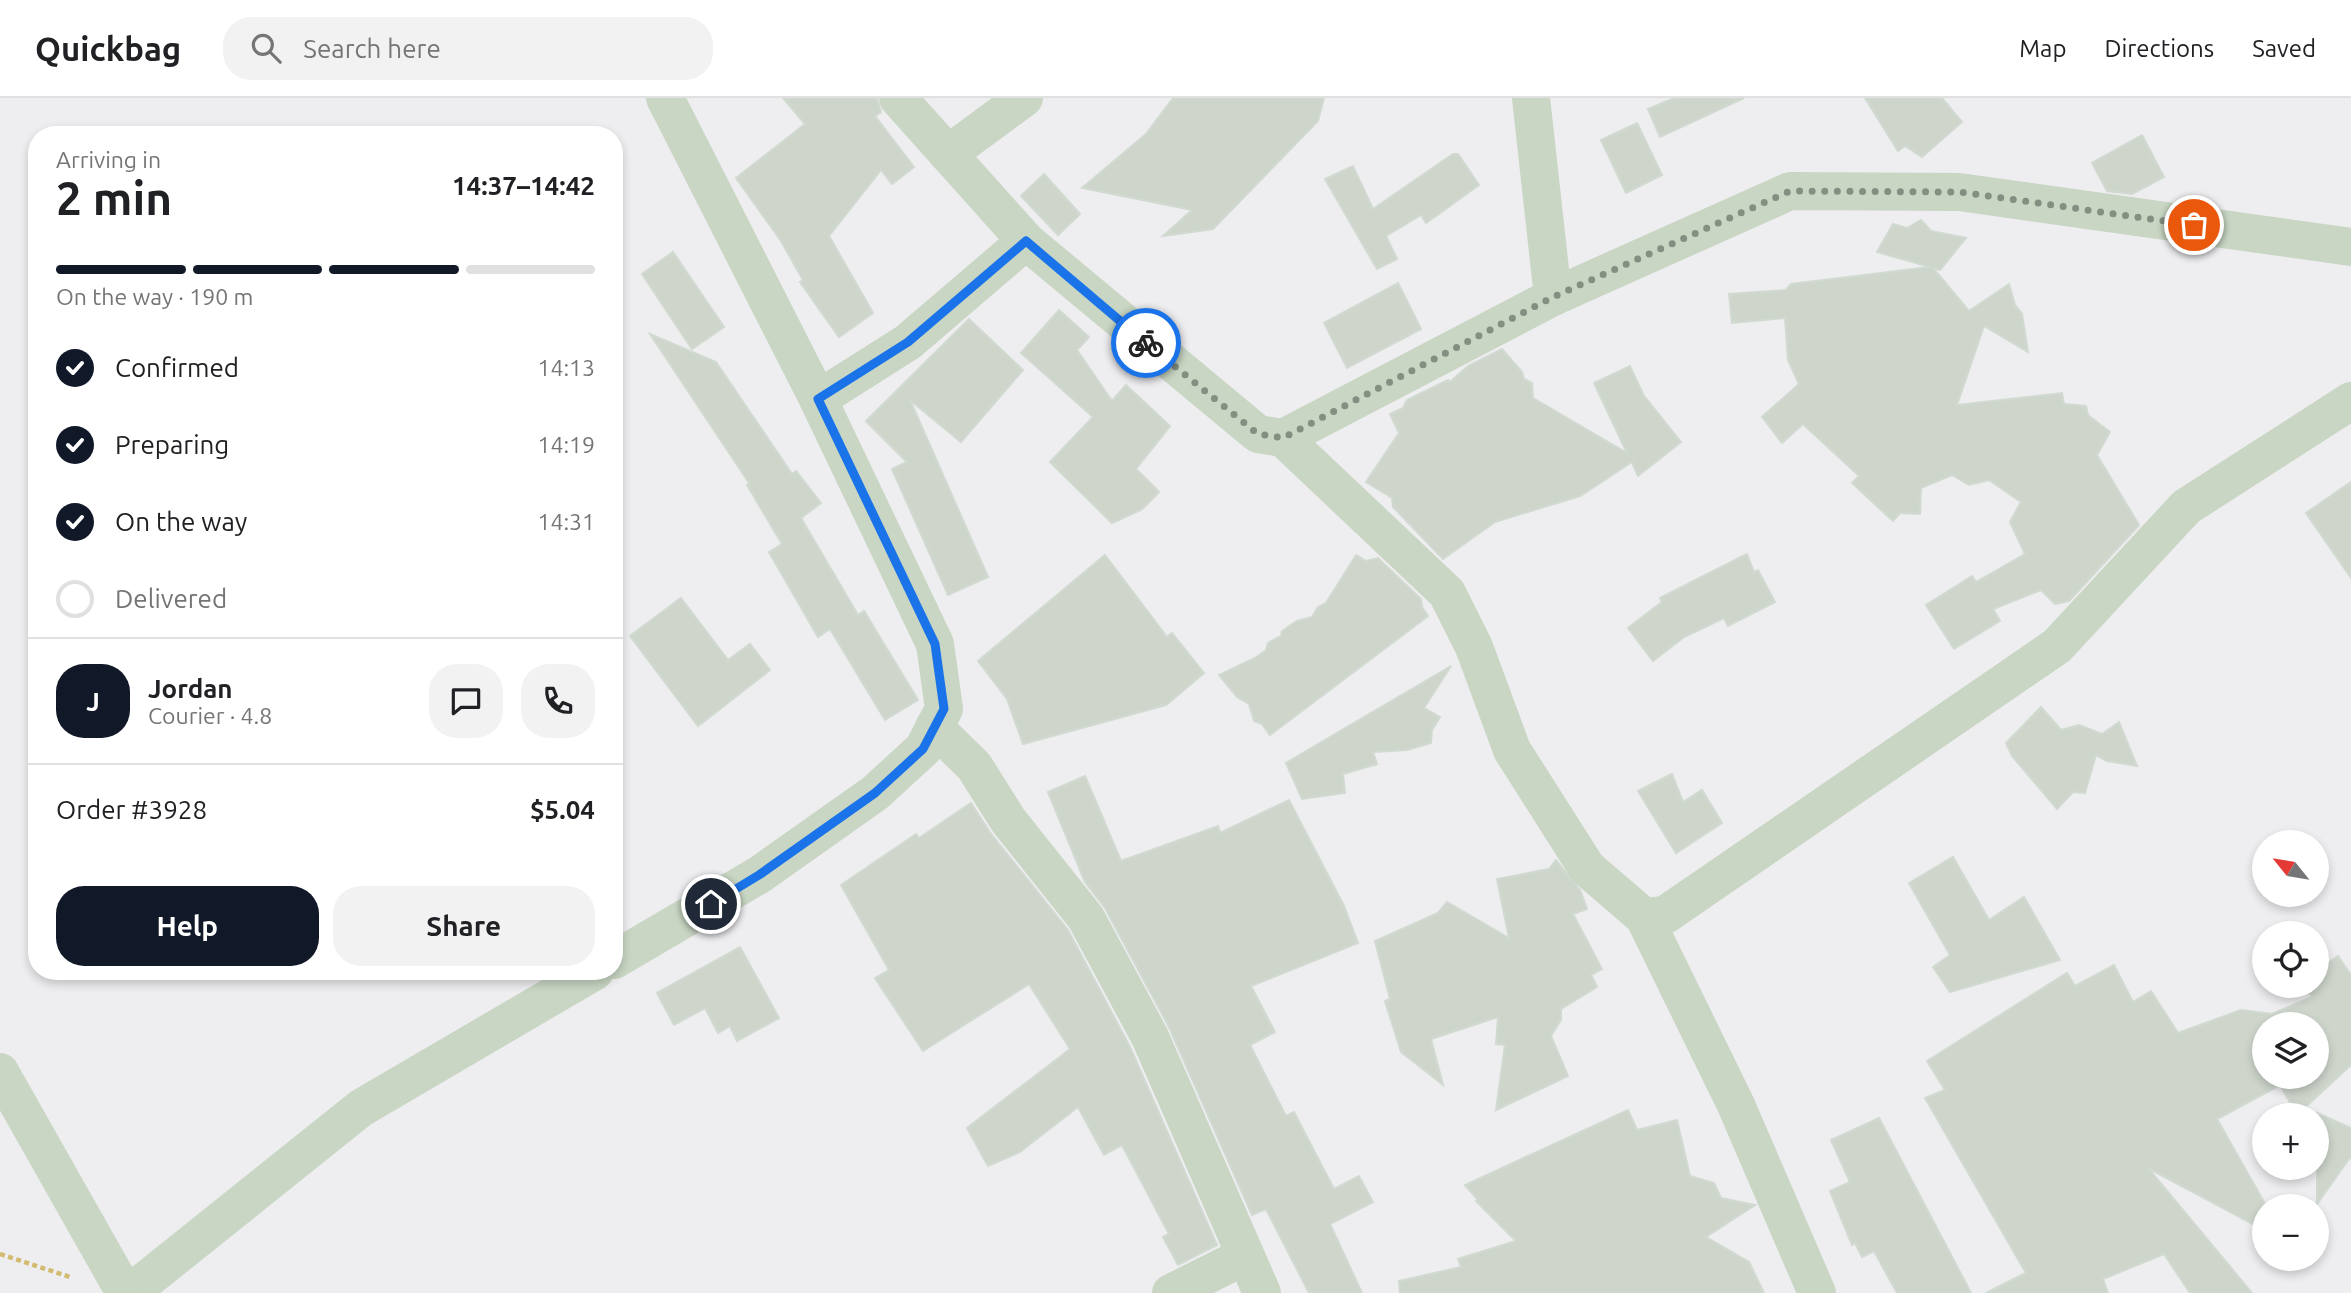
<!DOCTYPE html>
<html lang="en">
<head>
<meta charset="utf-8">
<style>
  :root { --surface:#fff; --page:#f2f2f2; --text:#202124; --muted:#757577; --line:#e0e0e0; --accent:#111827 }
  body { margin:0; font-family:Ubuntu,sans-serif; background:var(--page); color:var(--text); height:100vh; display:flex; flex-direction:column; font-size:26px; white-space:nowrap }
  * { box-sizing:border-box; margin:0 }
  p { font-size:23px; color:var(--muted) }
  .icon { flex:none; width:38px; height:38px; fill:none; stroke:currentColor; stroke-width:2; stroke-linecap:round; stroke-linejoin:round }
  .map { position:relative; flex:1; overflow:hidden }
  .drawer { position:absolute; left:28px; top:28px; width:595px; height:854px; display:flex; flex-direction:column; background:var(--surface); border-radius:28px; box-shadow:0 4px 10px #0003 }
  .drawer>* { flex:none }
  .needle { width:46px; rotate:300deg }
  .buttons { position:absolute; left:2252px; top:732px; display:grid; gap:14px }
  .buttons a { display:grid; place-items:center; width:77px; height:77px; border-radius:50%; background:var(--surface); box-shadow:0 4px 10px #0003; font-size:35px }
  .pin { position:absolute; display:grid; place-items:center; width:60px; height:60px; color:#fff; margin:-30px; border:4px solid #fff; border-radius:50%; box-shadow:0 2px 7px #0007 }
  .courier { position:absolute; display:grid; place-items:center; width:70px; height:70px; margin:-35px; border:5px solid #1a73e8; border-radius:50%; background:#fff; color:#222; box-shadow:0 2px 9px #0007 }
  .overview em { font-style:normal; font-weight:700 }
  .overview div { display:flex; flex-direction:column-reverse }
  .overview { display:flex; align-items:center; justify-content:space-between; height:119px; padding:0 28px }
  h1 { font-size:46px; font-weight:700; line-height:52px }
  .bar { display:grid; grid-template-columns:repeat(4,1fr); gap:10px 7px; align-content:center; height:84px; padding:0 28px }
  .bar i { height:9px; border-radius:5px; background:var(--line) }
  .bar .on { background:var(--accent) }
  .bar p { grid-column:span 4 }
  .line { display:flex; align-items:center; gap:18px; padding:0 28px; border-top:2px solid var(--line) }
  .line div { flex:1 }
  .round { display:grid; place-items:center; flex:none; width:74px; height:74px; border-radius:28px; background:var(--page) }
  ol { padding:0 28px; list-style:none }
  li { display:flex; align-items:center; gap:21px; height:77px }
  li p { margin-inline-start:auto }
  li .icon { padding:7px; border-radius:50%; background:var(--accent); color:#fff; stroke-width:4 }
  li:last-child { color:var(--muted) }
  li i { width:38px; height:38px; border:4px solid var(--line); border-radius:50% }
  .button { display:flex; gap:14px; margin-top:auto; padding:14px 28px }
  .button a { flex:1; height:80px; border-radius:28px; background:var(--accent); color:#fff; font-size:28px; font-weight:700; line-height:80px; text-align:center }
  .button a+a { background:var(--page); color:var(--text) }
  header { display:flex; align-items:center; gap:42px; box-sizing:border-box; height:98px; padding:0 35px; background:var(--surface); border-bottom:2px solid var(--line) }
  header strong { font-size:33px }
  nav { display:flex; gap:38px; margin-inline-start:auto; font-size:24px }
  .search { width:490px; height:63px; background:var(--page); display:flex; align-items:center; gap:18px; box-sizing:border-box; padding:0 24px; border-radius:28px; color:var(--muted); font-size:26px }
  .map>svg:first-child { display:block }
</style>
</head>
<body>
<header>
<strong>Quickbag</strong>
<div class="search"><svg class="icon" aria-label="search" viewBox="0 0 24 24"><circle cx="10" cy="10" r="6"/><path d="M15 15l6 6"/></svg>Search here</div>
<nav><a>Map</a><a>Directions</a><a>Saved</a></nav>
</header>
<div class="map">
<svg width="2351" height="1195" viewBox="0 0 2351 1195">
  <rect width="100%" height="100%" fill="#eeedf0"/>
  <g fill="#ced6cc" stroke="#d1dad1" stroke-width="2" fill-rule="evenodd">
    <polygon points="783,0 877,0 881,14 875,18 914,69 892,86 881,72 829,138 873,215 839,239 800,184 803,182 781,143 736,80 805,26"/>
    <polygon points="1173,0 1324,0 1318,23 1213,131 1163,138 1192,112 1082,90 1146,36"/>
    <polygon points="1674,0 1744,0 1660,39 1648,11"/>
    <polygon points="1865,0 1942,0 1962,24 1922,59 1905,48 1898,53"/>
    <polygon points="1637,25 1662,77 1626,95 1601,42"/>
    <polygon points="2142,37 2164,79 2132,96 2107,93 2092,65"/>
    <polygon points="1453,56 1458,56 1479,87 1426,125 1421,117 1386,138 1397,161 1377,171 1325,81 1353,68 1373,111"/>
    <polygon points="1044,76 1080,116 1058,137 1021,98"/>
    <polygon points="1921,122 1931,133 1966,140 1940,172 1933,170 1969,213 2009,186 2015,207 2022,216 2028,254 1984,228 1957,307 2062,295 2064,306 2086,308 2088,317 2110,334 2097,357 2139,427 2069,503 2055,506 2041,492 1993,511 2000,523 1954,551 1926,507 1972,478 1976,484 2025,456 2010,424 2021,404 1989,382 1969,387 1952,377 1921,390 1920,416 1900,415 1893,423 1852,385 1859,378 1803,326 1782,345 1762,319 1799,286 1788,262 1785,220 1732,225 1729,196 1786,192 1791,186 1930,169 1877,154 1893,126 1907,130"/>
    <polygon points="673,154 724,229 692,251 642,176"/>
    <polygon points="1398,185 1421,231 1347,270 1324,225"/>
    <polygon points="1059,212 1089,239 1077,252 1112,303 1126,287 1170,328 1136,371 1159,394 1141,412 1112,425 1050,364 1093,319 1021,255"/>
    <polygon points="969,221 1023,272 961,344 910,302 988,479 948,497 892,371 907,364 866,323"/>
    <polygon points="650,236 716,264 792,376 796,373 821,405 801,420 858,517 864,513 918,602 885,622 830,531 818,539 769,454 782,446 747,387 749,385"/>
    <polygon points="1502,251 1522,274 1524,281 1532,285 1533,300 1627,355 1594,285 1630,268 1644,298 1681,344 1638,378 1632,364 1580,398 1495,424 1443,461 1393,409 1392,400 1366,384 1399,335 1390,316 1403,310 1407,302 1448,282 1450,284 1468,268"/>
    <polygon points="2351,384 2351,480 2306,415"/>
    <polygon points="1747,456 1754,474 1758,472 1775,504 1728,528 1724,520 1684,539 1653,563 1628,530 1662,504 1660,500"/>
    <polygon points="1105,457 1167,539 1172,535 1204,575 1166,607 1023,646 1007,601 978,563"/>
    <polygon points="1356,457 1366,463 1378,460 1421,501 1422,509 1428,518 1270,637 1262,626 1254,623 1249,606 1237,599 1219,577 1255,560 1266,552 1268,545 1281,538 1282,533 1297,523 1312,519 1318,509 1326,505"/>
    <polygon points="681,500 728,562 750,546 770,572 698,628 630,538"/>
    <polygon points="1451,568 1424,610 1440,619 1432,632 1431,645 1407,652 1373,654 1377,666 1343,676 1345,695 1302,701 1286,665"/>
    <polygon points="2041,609 2061,632 2079,627 2102,636 2119,624 2137,668 2107,663 2096,657 2085,695 2073,694 2057,711 2012,658 2006,645"/>
    <polygon points="1672,676 1683,704 1702,692 1722,725 1676,755 1638,693"/>
    <polygon points="1085,678 1121,763 1218,728 1220,735 1289,702 1344,808 1358,845 1251,888 1275,934 1250,947 1286,1018 1294,1014 1334,1091 1359,1078 1373,1104 1330,1126 1362,1195 1309,1195 1266,1111 1252,1117 1169,929 1105,810 1085,784 1048,694"/>
    <polygon points="971,705 991,736 1068,832 1130,949 1217,1147 1178,1167 1163,1139 1169,1136 1122,1047 1104,1057 1078,1009 1020,1054 988,1068 967,1030 1070,951 1029,886 923,953 875,880 889,872 841,787 916,736 919,740"/>
    <polygon points="1953,759 1989,822 2024,799 2060,862 1950,894 1933,869 1950,857 1909,785"/>
    <polygon points="1556,762 1580,792 1587,811 1573,816 1602,871 1591,877 1597,889 1561,911 1561,922 1551,938 1568,978 1496,1012 1505,947 1496,946 1498,919 1431,941 1443,987 1401,954 1385,903 1390,901 1375,843 1438,815 1447,804 1509,840 1497,781 1549,771"/>
    <polygon points="740,849 779,920 737,943 730,928 718,935 705,910 674,927 657,895"/>
    <path d="M2338,858L2351,877V967L2297,1017L2280,987L2217,1021L2264,1104V1132L2148,1070L2252,1195H2190L2164,1156L2103,1181L2108,1195H1986L2026,1175L1925,1000L1945,992L1927,963L2067,875L2075,888L2114,867L2133,904L2151,893L2178,935L2241,912L2272,916L2312,899L2304,887H2317V873ZM2264,926H2317V978H2264Z"/>
    <polygon points="1628,1012 1637,1032 1677,1022 1690,1078 1714,1085 1721,1100 1755,1107 1706,1139 1749,1164 1764,1195 1400,1195 1399,1183 1461,1169 1458,1161 1516,1143 1476,1103 1478,1102 1465,1087"/>
    <polygon points="2317,1015 2351,1030 2351,1058 2317,1106"/>
    <polygon points="1879,1020 1971,1195 1897,1195 1874,1153 1862,1159 1855,1145 1852,1147 1830,1093 1850,1084 1831,1042"/>
  </g>
  <g fill="none" stroke-linecap="round" stroke-linejoin="round">
    <polyline stroke="#d2ba6e" stroke-width="4.5" stroke-dasharray="5 3.5" stroke-linecap="butt" points="0,1156 70,1179"/>
    <g stroke="#c8d6c3" stroke-width="38">
      <polyline points="898,0 1026,143 1258,336 1283,340 1447,495 1474,549 1512,652 1587,770 1644,819 1665,817 2057,548 2186,409 2351,303"/>
      <polyline points="1531,0 1553,199"/>
      <polyline points="948,56 1024,0"/>
      <polyline points="818,301 908,244 1026,143"/>
      <polyline points="1283,340 1553,199 1790,93 1959,94 2351,149"/>
      <polyline points="934,629 974,668 1008,722 1086,820 1150,939 1262,1195"/>
      <polyline points="1644,819 1736,1007 1817,1195"/>
      <polyline points="614,862 759,777 875,695 923,651 944,611 935,546 818,301 665,0"/>
      <polyline points="130,1195 361,1010 595,873"/>
      <polyline points="1171,1195 1245,1158"/>
    </g>
    <polyline stroke="#c8d6c3" stroke-width="38" points="0,974 125,1195"/>
  </g>
  <g fill="none" stroke-linecap="round" stroke-linejoin="round">
    <polyline stroke="#848f81" stroke-width="7" stroke-dasharray="0 12.6" points="1146,245 1258,336 1283,340 1553,199 1790,93 1959,94 2194,127"/>
    <polyline stroke="#1a73e8" stroke-width="9" points="711,806 759,777 875,695 923,651 944,611 935,546 818,301 908,244 1026,143 1146,245"/>
  </g>
</svg>
<div class="buttons">
<a><svg class="needle" viewBox="-14 -14 28 28"><path d="M0-13l5 13h-10z" fill="#e53935"/><path d="M0 13l5-13h-10z" fill="#757577"/></svg></a>
<a><svg class="icon" aria-label="locate" viewBox="0 0 24 24"><circle cx="12" cy="12" r="6"/><path d="M12 2v4M12 18v4M2 12h4M18 12h4"/></svg></a>
<a><svg class="icon" aria-label="layers" viewBox="0 0 24 24"><path d="M12 4l9 5-9 5-9-5zM3 14l9 5 9-5"/></svg></a>
<a>+</a>
<a>−</a>
</div>
<div class="pin" style="left:2194px;top:127px;background:#ea580c"><svg class="icon" aria-label="bag" viewBox="0 0 24 24"><path d="M5 8h14l-1 12H6zM9 8a3 3 0 0 1 6 0"/></svg></div>
<div class="pin" style="left:711px;top:806px;background:#1f2937"><svg class="icon" aria-label="home" viewBox="0 0 24 24"><path d="M3 11l9-7 9 7M6 9v11h12V9"/></svg></div>
<div class="courier" style="left:1146px;top:245px"><svg class="icon" aria-label="bike" viewBox="0 0 24 24"><circle cx="6" cy="16" r="4"/><circle cx="18" cy="16" r="4"/><path d="M6 16l4-8h5l3 8M10 8l3 8H6M13 5h3"/></svg></div>
<section class="drawer">
<div class="overview"><div><h1>2 min</h1><p>Arriving in</p></div><em>14:37–14:42</em></div>
<div class="bar"><i class="on"></i><i class="on"></i><i class="on"></i><i></i><p>On the way · 190 m</p></div>
<ol>
<li><svg class="icon" aria-label="check" viewBox="0 0 24 24"><path d="M5 12l5 5 9-10"/></svg>Confirmed<p>14:13</p></li>
<li><svg class="icon" aria-label="check" viewBox="0 0 24 24"><path d="M5 12l5 5 9-10"/></svg>Preparing<p>14:19</p></li>
<li><svg class="icon" aria-label="check" viewBox="0 0 24 24"><path d="M5 12l5 5 9-10"/></svg>On the way<p>14:31</p></li>
<li><i></i>Delivered</li>
</ol>
<div class="line" style="height:126px"><b class="round" style="background:var(--accent);color:#fff">J</b><div><b>Jordan</b><p>Courier · 4.8</p></div><a class="round"><svg class="icon" aria-label="chat" viewBox="0 0 24 24"><path d="M4 5h16v11H9l-5 4z"/></svg></a><a class="round"><svg class="icon" aria-label="phone" viewBox="0 0 24 24"><path d="M5 4h4l2 5-3 2q2 4 5 5l2-3 5 2v4C11 20 4 13 5 4z"/></svg></a></div>
<div class="line" style="height:91px"><div>Order #3928</div><b>$5.04</b></div>
<div class="button"><a>Help</a><a>Share</a></div>
</section>
</div>
</body>
</html>
